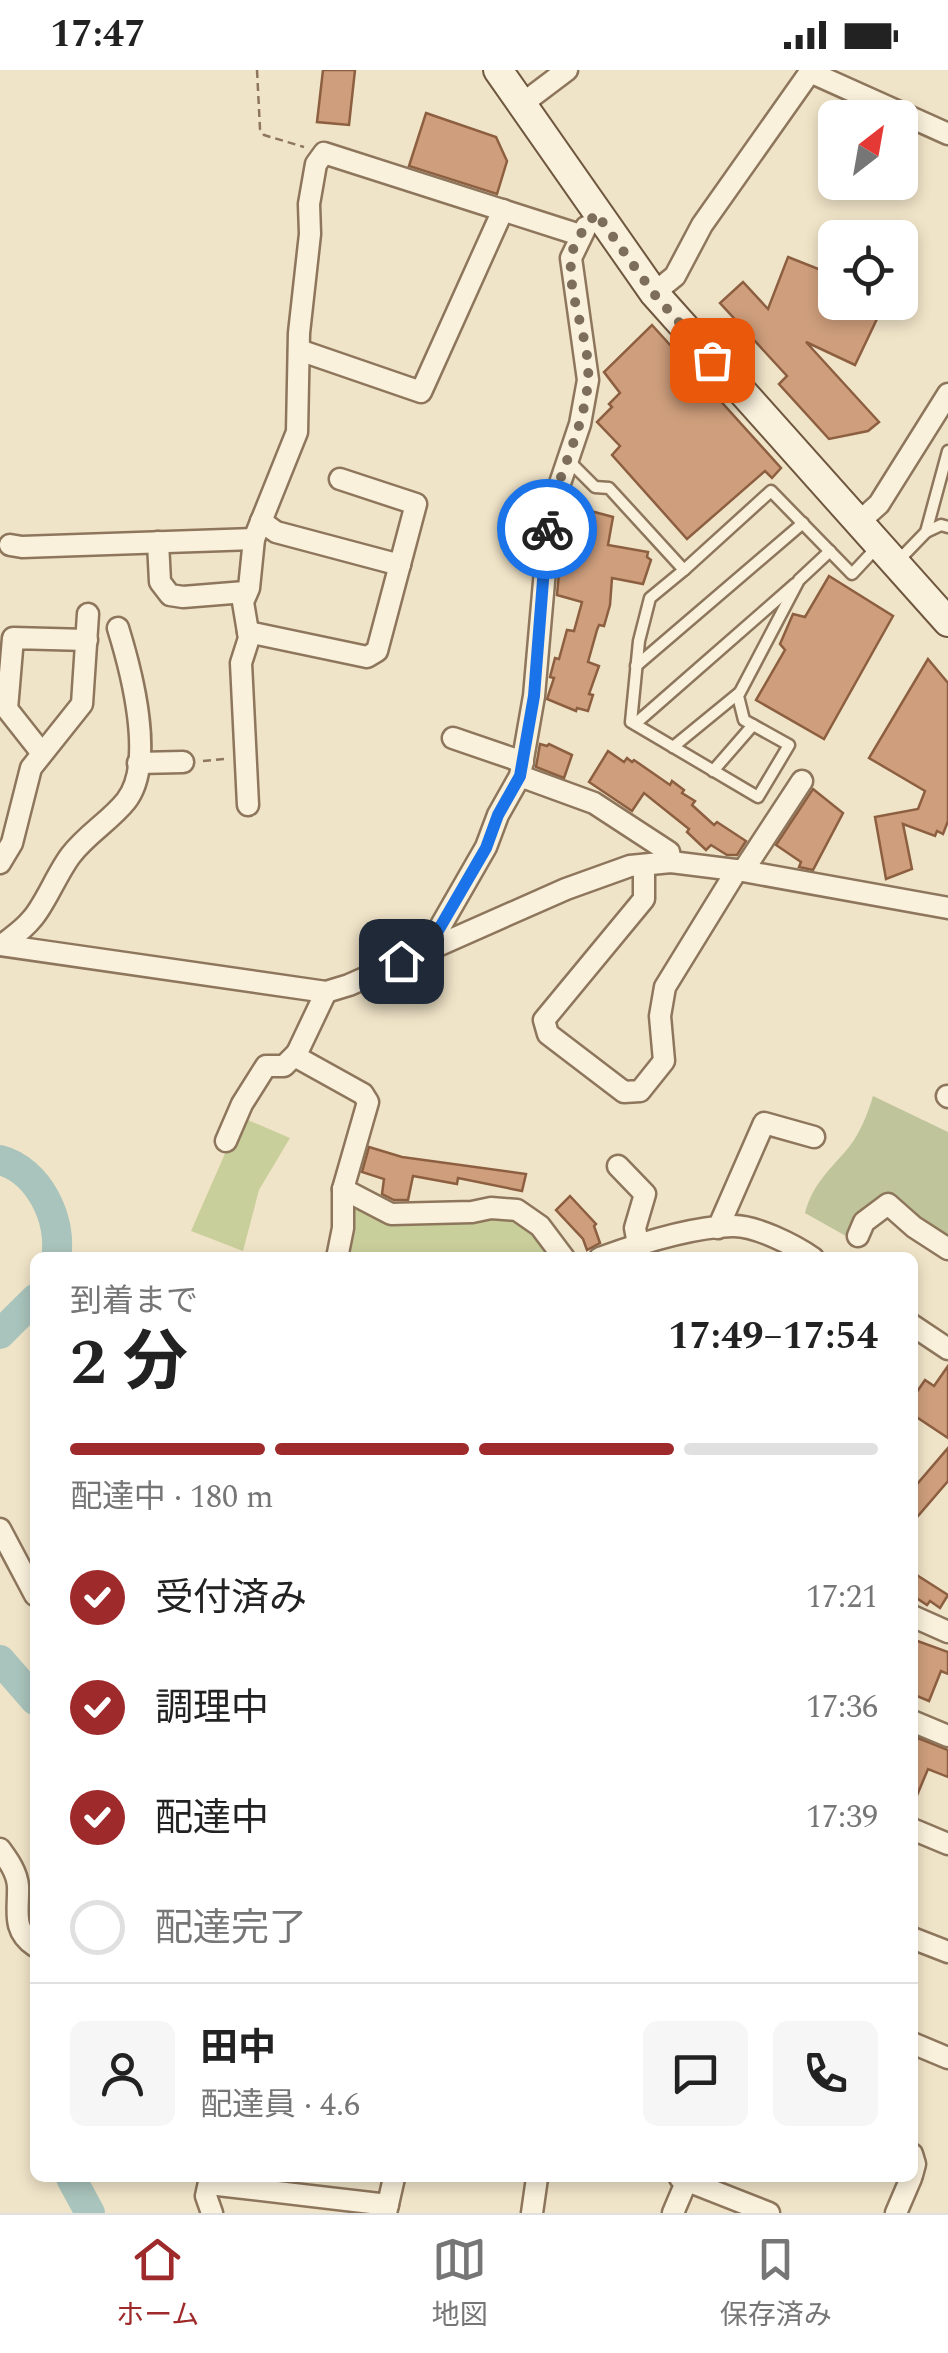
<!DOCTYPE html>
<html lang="ja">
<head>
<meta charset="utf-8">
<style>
  :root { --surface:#fff; --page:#f6f6f6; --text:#222; --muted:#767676; --line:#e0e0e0; --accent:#9e2a2b }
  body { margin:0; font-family:Spectral,"Noto Sans JP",serif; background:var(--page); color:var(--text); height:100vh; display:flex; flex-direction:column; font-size:38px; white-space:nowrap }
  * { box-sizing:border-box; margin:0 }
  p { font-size:32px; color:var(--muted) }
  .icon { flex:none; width:55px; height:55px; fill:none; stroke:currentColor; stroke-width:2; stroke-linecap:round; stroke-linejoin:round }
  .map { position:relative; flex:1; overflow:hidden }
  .details { position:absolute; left:30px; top:1182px; width:888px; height:930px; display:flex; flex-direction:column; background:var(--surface); border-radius:15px; box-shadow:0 5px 15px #0003 }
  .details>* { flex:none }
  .needle { width:65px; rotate:31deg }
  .buttons { position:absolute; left:818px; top:30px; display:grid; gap:20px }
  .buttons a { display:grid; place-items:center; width:100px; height:100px; border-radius:15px; background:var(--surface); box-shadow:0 5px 15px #0003; font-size:50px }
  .pin { position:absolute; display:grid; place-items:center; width:85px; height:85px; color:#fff; margin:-42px; border-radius:20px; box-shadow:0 5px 15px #0006 }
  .courier { position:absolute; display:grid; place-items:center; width:100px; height:100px; margin:-50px; border:8px solid #1a73e8; border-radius:50%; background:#fff; color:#222; box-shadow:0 2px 12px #0007 }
  .summary em { font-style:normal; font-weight:700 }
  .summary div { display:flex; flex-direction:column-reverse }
  .summary { display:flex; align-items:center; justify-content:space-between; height:170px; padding:0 40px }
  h1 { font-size:65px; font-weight:700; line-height:75px }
  .bar { display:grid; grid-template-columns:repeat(4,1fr); gap:15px 10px; align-content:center; height:120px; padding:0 40px }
  .bar i { height:12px; border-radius:8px; background:var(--line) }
  .bar .selected { background:var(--accent) }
  .bar p { grid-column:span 4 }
  .line { display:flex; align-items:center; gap:25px; padding:0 40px; border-top:2px solid var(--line) }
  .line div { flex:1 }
  .round { display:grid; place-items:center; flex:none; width:105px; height:105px; border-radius:15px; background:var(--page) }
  ol { padding:0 40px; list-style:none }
  li { display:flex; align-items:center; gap:30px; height:110px }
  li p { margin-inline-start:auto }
  li .icon { padding:10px; border-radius:50%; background:var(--accent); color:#fff; stroke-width:4 }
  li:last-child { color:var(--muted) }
  li i { width:55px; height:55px; border:5px solid var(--line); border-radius:50% }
  .status { display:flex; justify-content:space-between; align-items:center; height:70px; padding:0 50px; background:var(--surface); direction:ltr }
  .status svg { height:28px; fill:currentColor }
  .menu { display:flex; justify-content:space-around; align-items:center; height:140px; border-top:2px solid var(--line); background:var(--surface); font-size:28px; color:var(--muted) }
  .menu a { display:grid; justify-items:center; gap:5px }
  .menu .selected { color:var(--accent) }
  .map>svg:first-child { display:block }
</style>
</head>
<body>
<div class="status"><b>17:47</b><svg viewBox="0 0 49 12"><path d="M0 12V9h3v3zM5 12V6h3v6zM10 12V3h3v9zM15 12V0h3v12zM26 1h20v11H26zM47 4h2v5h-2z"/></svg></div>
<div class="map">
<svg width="948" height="2143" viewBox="0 0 948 2143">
  <rect width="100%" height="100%" fill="#f0e4c8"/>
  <g fill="#c9cf9b">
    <polygon points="241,1047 290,1068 259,1120 243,1181 191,1161"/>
    <polygon points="354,1131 513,1146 532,1155 557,1188 350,1188 355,1158"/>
  </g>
  <path fill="#bfc49a" d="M873,1026L948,1062V1172L894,1130L853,1170L805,1143C813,1113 830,1100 849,1077C860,1063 868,1043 873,1026Z"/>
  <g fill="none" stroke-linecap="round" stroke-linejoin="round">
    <g stroke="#a9c4bc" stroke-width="30">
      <path d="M0,1090C38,1100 63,1149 56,1188"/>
      <polyline points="0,1264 35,1229"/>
      <polyline points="0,1590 35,1630"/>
      <polyline points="71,2108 90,2143"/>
    </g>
  </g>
  <g fill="#cf9f7d" stroke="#8d5f41" stroke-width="2.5">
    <polygon points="323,0 355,0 349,55 317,52"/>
    <polygon points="426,43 496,67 507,91 497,124 409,96"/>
    <polygon points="788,187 821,200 820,204 835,211 835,232 885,232 855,295 806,272 879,352 868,361 829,369 779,314 787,306 720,233 743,212 768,239"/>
    <polygon points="652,255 781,398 772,408 765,401 687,469 612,385 620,376 597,352 612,337 609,334 620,323 604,302"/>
    <polygon points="576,437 613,447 608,475 648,482 647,487 651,490 643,514 612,508 610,535 604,556 599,555 597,560 588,592 599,596 589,624 593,625 588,641 577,638 576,641 547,629 554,608 550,607 555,588 559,589 567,560 574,561 582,532 557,525 560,492 565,493"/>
    <polygon points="829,506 893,546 824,669 756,630 785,580 780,574 793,544 805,547"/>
    <polygon points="928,589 948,613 948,751 943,764 937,761 935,766 903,754 912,799 886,809 875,747 918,739 925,721 869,688"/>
    <polygon points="540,674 547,676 549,674 572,685 564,708 536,697"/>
    <polygon points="608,681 624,692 627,688 632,692 634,690 670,715 672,711 684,720 682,723 695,731 692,735 714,755 717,752 746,771 737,785 727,785 711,775 706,780 687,762 689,759 644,723 632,741 589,712"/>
    <polygon points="813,719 843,743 813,800 799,797 801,792 776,775"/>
    <polygon points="369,1077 402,1087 526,1104 522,1121 458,1108 457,1114 413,1106 408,1130 394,1130 382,1124 384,1109 362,1102"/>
    <polygon points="570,1126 596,1154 594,1156 600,1173 587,1180 583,1169 556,1140"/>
    <polygon points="948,1296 948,1368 912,1344 912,1329 925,1310 934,1316"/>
    <polygon points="948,1378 948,1411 912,1453 912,1420"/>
    <polygon points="912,1502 948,1525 940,1538 930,1531 927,1535 912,1525"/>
    <polygon points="912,1569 948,1582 948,1604 941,1601 929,1631 912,1624"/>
    <polygon points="918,1668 948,1680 948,1707 928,1699 913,1735 912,1681"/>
  </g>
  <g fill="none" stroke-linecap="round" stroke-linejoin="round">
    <defs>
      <g id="service">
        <polyline points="569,391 595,417 609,418 684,500 771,421 852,504 879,475"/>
        <polyline points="926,462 941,455 948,457"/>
        <polyline points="897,492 926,462 948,381"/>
        <polyline points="684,500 650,528 639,571 631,652 758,727 789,675 744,650 738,626 799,510 830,481"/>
        <polyline points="636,596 803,453"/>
        <polyline points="635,654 795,514"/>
        <polyline points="673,677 739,623"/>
        <polyline points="713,701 753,655"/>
      </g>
      <g id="minor">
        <polyline points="522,34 567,0"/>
        <polyline points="654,223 675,206 702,155 810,2 948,64"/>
        <polyline points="299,280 421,322 503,140"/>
        <polyline points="261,451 276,462 400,495"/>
        <polyline points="859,452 879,434 948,324"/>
        <polyline points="158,472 160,512 170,525 183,527 245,522"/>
        <polyline points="10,475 22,477 254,469"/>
        <polyline points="248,562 367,587 377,581 416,434 340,409"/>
        <polyline points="453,668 523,692"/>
        <polyline points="41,682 7,639 13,568 87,570"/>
        <polyline points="138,693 183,692"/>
        <polyline points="520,706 594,733 669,782 671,792"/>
        <polyline points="248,735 241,593 249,568 243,532 249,518 254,469 297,362 299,263 310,164 309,134 316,94 324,83 580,165"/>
        <polyline points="0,793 12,773 31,698 82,634 88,544"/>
        <polyline points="644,795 644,829 544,950 548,964 624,1022 640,1021 664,991 660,946 665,917 737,800"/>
        <polyline points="743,801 802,711"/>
        <polyline points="0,875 326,922 349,915 566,819 630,796 671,792 743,801 948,838"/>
        <path d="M2,875C12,867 23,860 31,850C44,837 57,803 71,785C87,764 110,751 126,731C156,693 131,600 118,558"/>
        <polyline points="428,878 486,777 498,745 520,706 534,626 550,443 580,354 588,310 571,188 586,157"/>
        <polyline points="326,922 297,983 300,989 363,1024 368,1032 343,1119 343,1158 337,1188"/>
        <polyline points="947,1026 948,1027"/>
        <polyline points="226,1071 242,1034 266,996 284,996 297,983"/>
        <polyline points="618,1096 645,1124 635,1158 638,1174"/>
        <polyline points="343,1119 391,1144 472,1142 491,1138 517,1140 540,1156 564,1188"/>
        <polyline points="718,1158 764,1053 814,1067"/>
        <polyline points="858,1166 864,1152 888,1134 914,1157 948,1179"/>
        <path d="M600,1188C638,1174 691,1157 732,1156C755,1155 794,1175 813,1188"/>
        <polyline points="912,1255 948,1279"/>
        <polyline points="0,1459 35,1525"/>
        <polyline points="912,1546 948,1562"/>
        <polyline points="912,1651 948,1666"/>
        <polyline points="912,1759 948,1774"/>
        <path d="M0,1779C8,1790 17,1802 18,1816C19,1840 11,1860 35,1876"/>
        <polyline points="912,1868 948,1882"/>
        <polyline points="912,1973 948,1988"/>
        <polyline points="912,2084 915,2094 912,2105"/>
        <polyline points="210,2108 206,2126 212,2143"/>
        <polyline points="680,2108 769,2143"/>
        <polyline points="209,2114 388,2135"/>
        <polyline points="386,2143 394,2108"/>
        <polyline points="532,2143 537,2108"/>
        <polyline points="673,2143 687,2110"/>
        <polyline points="896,2143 911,2108"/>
      </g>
      <polyline id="secondary" points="498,0 654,223 948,552"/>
    </defs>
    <use href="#service" stroke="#8d765c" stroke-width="15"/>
    <use href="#minor" stroke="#8d765c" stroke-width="25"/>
    <use href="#secondary" stroke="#6f573f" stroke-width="32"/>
    <g stroke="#8d765c" stroke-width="2.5" stroke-dasharray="8 5" stroke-linecap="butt">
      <polyline points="257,0 260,59 264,65 304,77"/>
      <polyline points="203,691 225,689"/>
    </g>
    <use href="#service" stroke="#faf1dc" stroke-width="10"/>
    <use href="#minor" stroke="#faf1dc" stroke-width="20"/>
    <use href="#secondary" stroke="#faf1dc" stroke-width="28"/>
  </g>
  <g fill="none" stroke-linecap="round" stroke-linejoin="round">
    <path stroke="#7c6e5b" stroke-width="10" stroke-dasharray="0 18" d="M547,459C554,410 584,363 588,311C591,270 568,231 571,190C572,172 586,157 596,143L654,224L712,290"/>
    <polyline stroke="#1a73e8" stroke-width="12" points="401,891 428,878 486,778 498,745 520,706 534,626 547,459"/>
  </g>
</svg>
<div class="buttons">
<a><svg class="needle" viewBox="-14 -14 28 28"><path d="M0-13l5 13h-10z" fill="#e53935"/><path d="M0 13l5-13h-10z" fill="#767676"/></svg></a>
<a><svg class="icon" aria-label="locate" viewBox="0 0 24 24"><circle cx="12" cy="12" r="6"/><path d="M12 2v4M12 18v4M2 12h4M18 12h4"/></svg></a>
</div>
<div class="pin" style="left:712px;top:290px;background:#ea580c"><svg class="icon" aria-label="bag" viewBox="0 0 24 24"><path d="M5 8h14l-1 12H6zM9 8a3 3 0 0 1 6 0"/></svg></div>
<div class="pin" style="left:401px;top:891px;background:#1f2937"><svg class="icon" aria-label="home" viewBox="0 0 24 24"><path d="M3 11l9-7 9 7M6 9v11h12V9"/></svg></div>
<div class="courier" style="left:547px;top:459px"><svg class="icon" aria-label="bike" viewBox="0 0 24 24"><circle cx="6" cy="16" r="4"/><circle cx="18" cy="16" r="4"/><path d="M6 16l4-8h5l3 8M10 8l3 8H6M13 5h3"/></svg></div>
<section class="details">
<div class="summary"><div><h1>2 分</h1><p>到着まで</p></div><em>17:49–17:54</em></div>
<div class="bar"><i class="selected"></i><i class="selected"></i><i class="selected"></i><i></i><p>配達中 · 180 m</p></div>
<ol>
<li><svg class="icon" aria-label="check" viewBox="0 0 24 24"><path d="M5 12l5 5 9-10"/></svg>受付済み<p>17:21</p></li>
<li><svg class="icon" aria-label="check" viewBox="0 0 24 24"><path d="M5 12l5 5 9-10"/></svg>調理中<p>17:36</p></li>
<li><svg class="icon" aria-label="check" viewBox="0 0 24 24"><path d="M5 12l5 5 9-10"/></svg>配達中<p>17:39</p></li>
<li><i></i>配達完了</li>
</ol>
<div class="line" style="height:180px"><a class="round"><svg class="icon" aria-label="person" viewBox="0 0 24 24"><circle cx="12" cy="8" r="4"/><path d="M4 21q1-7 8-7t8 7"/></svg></a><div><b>田中</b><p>配達員 · 4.6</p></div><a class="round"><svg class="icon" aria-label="chat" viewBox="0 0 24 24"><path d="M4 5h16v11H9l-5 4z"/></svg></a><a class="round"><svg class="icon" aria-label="phone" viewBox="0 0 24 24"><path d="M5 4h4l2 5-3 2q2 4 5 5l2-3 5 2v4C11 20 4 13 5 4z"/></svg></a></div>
</section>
</div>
<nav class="menu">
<a class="selected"><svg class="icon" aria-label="home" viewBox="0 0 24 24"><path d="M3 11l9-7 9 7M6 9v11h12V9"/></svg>ホーム</a>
<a><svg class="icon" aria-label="map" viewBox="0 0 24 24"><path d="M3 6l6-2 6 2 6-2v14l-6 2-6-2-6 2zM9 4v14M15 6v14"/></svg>地図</a>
<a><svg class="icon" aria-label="saved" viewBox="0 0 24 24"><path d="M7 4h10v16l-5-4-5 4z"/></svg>保存済み</a>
</nav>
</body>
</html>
